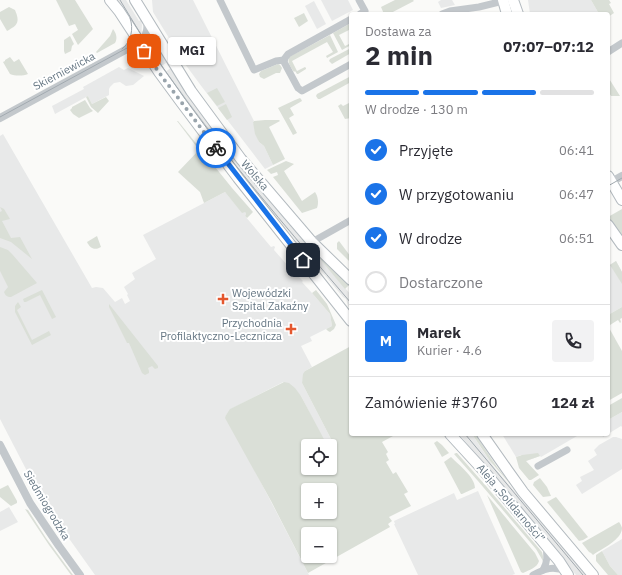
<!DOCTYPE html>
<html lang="pl">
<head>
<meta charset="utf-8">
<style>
  :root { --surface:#fff; --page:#f2f2f3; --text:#2b2b33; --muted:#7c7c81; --line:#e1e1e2; --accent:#1a73e8 }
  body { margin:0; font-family:"IBM Plex Sans",sans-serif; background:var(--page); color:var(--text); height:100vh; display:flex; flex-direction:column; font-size:15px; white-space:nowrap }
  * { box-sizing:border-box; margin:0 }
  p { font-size:13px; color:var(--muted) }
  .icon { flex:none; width:22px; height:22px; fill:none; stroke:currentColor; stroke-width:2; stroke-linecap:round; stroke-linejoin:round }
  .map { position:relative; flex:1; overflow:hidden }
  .side { position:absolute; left:349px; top:12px; width:261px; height:424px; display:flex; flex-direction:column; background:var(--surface); border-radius:4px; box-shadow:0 1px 3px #0004 }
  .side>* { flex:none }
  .buttons { position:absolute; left:301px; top:439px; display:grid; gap:8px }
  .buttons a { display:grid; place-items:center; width:36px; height:36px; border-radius:4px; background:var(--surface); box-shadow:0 1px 3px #0004; font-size:20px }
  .pin { position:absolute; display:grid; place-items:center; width:34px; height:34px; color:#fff; margin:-17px; border-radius:8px; box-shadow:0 2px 6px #0006 }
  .courier { position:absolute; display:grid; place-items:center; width:40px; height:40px; margin:-20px; border:3px solid #1a73e8; border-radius:50%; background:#fff; color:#222; box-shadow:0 1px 5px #0007 }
  .bubble { position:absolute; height:28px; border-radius:4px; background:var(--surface); box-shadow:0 1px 3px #0004; font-size:13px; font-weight:700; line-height:28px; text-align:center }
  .head em { font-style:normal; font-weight:700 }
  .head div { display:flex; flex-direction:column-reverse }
  .head { display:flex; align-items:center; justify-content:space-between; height:68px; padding:0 16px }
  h1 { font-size:26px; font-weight:700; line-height:30px }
  .bar { display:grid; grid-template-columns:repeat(4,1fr); gap:6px 4px; align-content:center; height:48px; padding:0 16px }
  .bar i { height:5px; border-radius:3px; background:var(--line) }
  .bar .active { background:var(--accent) }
  .bar p { grid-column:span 4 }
  .line { display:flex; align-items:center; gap:10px; padding:0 16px; border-top:1px solid var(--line) }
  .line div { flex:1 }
  .round { display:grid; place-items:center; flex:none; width:42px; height:42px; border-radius:4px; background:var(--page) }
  ol { padding:0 16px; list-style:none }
  li { display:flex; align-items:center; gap:12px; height:44px }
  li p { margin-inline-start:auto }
  li .icon { padding:4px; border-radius:50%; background:var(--accent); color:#fff; stroke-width:4 }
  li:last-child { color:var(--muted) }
  li i { width:22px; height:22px; border:2px solid var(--line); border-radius:50% }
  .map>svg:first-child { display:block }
</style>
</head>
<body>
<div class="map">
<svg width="622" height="575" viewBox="0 0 622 575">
  <rect width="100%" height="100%" fill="#fafaf8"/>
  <g fill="#e8e9e9">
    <polygon points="117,0 126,0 139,21 141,20 142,25 141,37"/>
    <polygon points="152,0 193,0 254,121 253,121 259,142 264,146 273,165 265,169 202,87 185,64 153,12"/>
    <polygon points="321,0 348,0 353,10 332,21"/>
    <polygon points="441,0 452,0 455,5 441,8 438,2"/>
    <polygon points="528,0 591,0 599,14 530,14"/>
    <polygon points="314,1 326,24 317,29 305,6"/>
    <polygon points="150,31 169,61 160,67 145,46 150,36"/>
    <polygon points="119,67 124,70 128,68 144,76 133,85 126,86 120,82 114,83 110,87 109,89 109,95 92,104 88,96 55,114 52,106 84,89 83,87"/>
    <polygon points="172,67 240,164 351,295 351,309 348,306 346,299 343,297 241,175 164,73"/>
    <polygon points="3,134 92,288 96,287 103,288 115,302 122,298 125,304 130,301 127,295 128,294 124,287 135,279 132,273 156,259 143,235 225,192 242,212 245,212 246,214 245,216 271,247 274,246 275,247 274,250 289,267 292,266 293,268 292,270 303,281 302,282 312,293 330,314 332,326 310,337 312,341 301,346 312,367 305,371 302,383 331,439 325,443 301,396 283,382 231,409 226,415 309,575 95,575 43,502 0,419 0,136"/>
    <polygon points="616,261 622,272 622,307 608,315 608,266"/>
    <polygon points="622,412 622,427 621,426 603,437 602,434 608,434 608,420"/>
    <polygon points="459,434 472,434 481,448 494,467 586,575 576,575"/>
    <polygon points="502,434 576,434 577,436 541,457 540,456 526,461 521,455 516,457"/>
    <polygon points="613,437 616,437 622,439 622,469 582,494 576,485 582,481 580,477 594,470 588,461 597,455 594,450 599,445"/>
    <polygon points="478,491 515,574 512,575 418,575 394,524 395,524 394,521 454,493 457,500"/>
    <polygon points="9,507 18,522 0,531 0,512"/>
    <polygon points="622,539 622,575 618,575 610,566 602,551"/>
  </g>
  <g fill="#dadfd7" fill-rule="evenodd">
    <polygon points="56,0 75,0 93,29 78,45 72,34 78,30 75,24 69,26"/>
    <polygon points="395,0 413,0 414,1 389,14 384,14 381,7"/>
    <polygon points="591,0 609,0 611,3 609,4 614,13 608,17 608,14 599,14"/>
    <path d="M9,7L15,10C20,22 18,25 7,31L0,19V12Z"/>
    <polygon points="304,13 308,21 299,27 294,18"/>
    <polygon points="351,23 351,29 339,35 345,46 351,43 351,45 342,50 333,33"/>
    <path d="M113,29C116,33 118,38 115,43L97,53L96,52L110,36Z"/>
    <path d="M330,35L338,52L327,58L326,56L333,52L327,42L292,61L297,71L305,67L306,68V69L298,74H297L295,71L294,72C291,67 287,63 289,57Z"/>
    <polygon points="70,36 74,44 72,46 71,51 65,54 64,51 64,40"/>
    <polygon points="351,48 351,53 332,64 329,61 330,59"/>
    <path d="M10,57L14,62L19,59L28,74C23,76 15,76 10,74L3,62L5,61V60Z"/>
    <polygon points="278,64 280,65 282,68 280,73 276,73 264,79 260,77 259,74 261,71"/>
    <polygon points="351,76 351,82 320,99 318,99 316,96 317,94"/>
    <polygon points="608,76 608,77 620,96 611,96 608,91"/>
    <polygon points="217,88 225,102 217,106 207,93"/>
    <polygon points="88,96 92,104 106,97 109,101 98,113 91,107 86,97"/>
    <polygon points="300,98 301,99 302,101 290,108 294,115 289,118 297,133 293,135 278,108 295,100"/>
    <polygon points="85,100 90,108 93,111 79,118 73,114 70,110 72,108 72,107"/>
    <polygon points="351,102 351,118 345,119 338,106 341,104 343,106"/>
    <polygon points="226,104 232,117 227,120 218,108"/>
    <polygon points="265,120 279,120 280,121 269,127 285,159 273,165 264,146 259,142 255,134 253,122 254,121"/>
    <polygon points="177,121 178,121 232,188 253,212 247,218 245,216 246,214 245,212 242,213 225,192 204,203 200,192 178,172 199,150"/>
    <path d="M286,161L294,164L284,171L302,201L315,192C318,196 319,203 317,208L302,213L273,177L278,175L277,172L271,174L267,170Z"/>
    <polygon points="0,207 4,209 10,219 2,221 11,238 20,237 32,259 11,242 0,238 0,212 2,211"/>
    <polygon points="622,209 622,237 608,217"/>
    <path d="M97,236L101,247C94,251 90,248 87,242Z"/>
    <polygon points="339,241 351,257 351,263 337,249 337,243"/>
    <path d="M0,247L8,250L12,254L37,283L11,297C7,297 5,295 4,292L8,287L0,271Z"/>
    <polygon points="316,252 319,254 349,285 345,289 315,253"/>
    <polygon points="616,261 622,272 622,284 610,265"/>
    <polygon points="42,290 56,317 52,319 40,295 26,302 24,302 23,299"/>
    <polygon points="316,290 327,304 336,325 334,329 330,332 328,331 326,329 332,326 330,314 312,293"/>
    <polygon points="18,302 21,307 17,310 32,340 49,331 51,335 32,345 15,312 15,306"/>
    <polygon points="109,304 158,366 158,368 155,369 152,366 148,368 149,371 149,373 145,375 142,373 129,343 127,343 109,307"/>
    <polygon points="622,307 622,318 620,319 621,322 620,323 618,320 610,325 608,322 608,315"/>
    <polygon points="608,326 622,351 622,393 608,401"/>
    <path d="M351,346V434H392L393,436L382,442L388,452L386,454L389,460L386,462L393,474L396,472L408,492L404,494L411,506L389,517L392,521L388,524L390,527L308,573L271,501L225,418L226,415L230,409L284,382L289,383L295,388L301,396L326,443L331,439L302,383L303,374L305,371ZM308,446H330V468H308ZM308,490H330V512H308ZM308,534H330V556H308Z"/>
    <polygon points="622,398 622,412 608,420 608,406"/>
    <polygon points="472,434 475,434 497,467 516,491 490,461"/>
    <polygon points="437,441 442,445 449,453 442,457 434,443"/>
    <polygon points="456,453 457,453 486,486 542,552 543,556 543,561 536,549 478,481 454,454"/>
    <polygon points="538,453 540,456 526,461 539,475 531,480 529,480 519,468 516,457 522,455"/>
    <path d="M451,457C459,465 475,477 475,488L462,494H461L444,462Z"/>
    <polygon points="540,478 547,487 551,496 543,497 533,485 534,482"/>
    <polygon points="8,485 17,501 17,503 11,506 0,497 0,489"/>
    <path d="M487,495L535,553L539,561C537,568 529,570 523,573L521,572Z"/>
    <polygon points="556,497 588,537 583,540 579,541 547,502"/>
    <polygon points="25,509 28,510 46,538 73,575 71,575 49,545"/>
    <path d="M619,522C620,523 622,527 622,528C622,540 601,549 593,555L591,553L589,552L582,543Z"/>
    <polygon points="602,551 610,566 618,575 608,575 596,561 596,555"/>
  </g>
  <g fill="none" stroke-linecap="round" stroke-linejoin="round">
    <defs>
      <g id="secondary">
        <polyline points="110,0 119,11 159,72 181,102 238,178 351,321"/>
        <polyline points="135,0 191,91 241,159 312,242 351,280"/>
        <polyline points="503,0 507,14"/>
        <polyline points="513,0 518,14"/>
        <polyline points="608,176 622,200"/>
        <polyline points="608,225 622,245"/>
        <polyline points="450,434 483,470 559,561 568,575"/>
        <polyline points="482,434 508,471 523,492 593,575"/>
      </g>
    </defs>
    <use href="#secondary" stroke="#b3babf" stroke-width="12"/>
    <g stroke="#c3c8cc" stroke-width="7">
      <polyline points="220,0 254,70 276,61 284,60"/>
      <polyline points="359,0 365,11 360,14"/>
      <polyline points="442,14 450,11 479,7 503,1"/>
      <polyline points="351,19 288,54 285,58 284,62 298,88 302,91 351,64"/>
      <polyline points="608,52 622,43"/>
      <polyline points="312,242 351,220"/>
      <polyline points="538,466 567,450"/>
      <path d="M543,570C548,562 547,555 546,546"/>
      <path d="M533,575C544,569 554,565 566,572"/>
    </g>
    <g stroke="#c3c8cc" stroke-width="8">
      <path d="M0,118L140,42C148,35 148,28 147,19"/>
      <polyline points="608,184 622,176"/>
      <polyline points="0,445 30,503 59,546 80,575"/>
    </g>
    <use href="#secondary" stroke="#fff" stroke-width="10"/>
    <g stroke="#a2aab0" stroke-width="1">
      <path d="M120,0C134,23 148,47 164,69C220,151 286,227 351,303"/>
      <path d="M122,49C131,42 134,29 130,18"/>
      <path d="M0,117L127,48C136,45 143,45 151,49"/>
      <polyline points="608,186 622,178"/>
      <polyline points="465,434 583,575"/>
    </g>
  </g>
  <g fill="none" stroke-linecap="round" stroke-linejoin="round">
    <polyline stroke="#99a4ac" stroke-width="4" stroke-dasharray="0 7.2" points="144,51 163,78 216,148"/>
    <polyline stroke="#1a73e8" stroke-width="5" points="216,148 303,260"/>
  </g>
  <g fill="#e4572e" stroke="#fff" stroke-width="1.5">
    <path d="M221 293h4v4h4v4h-4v4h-4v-4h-4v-4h4z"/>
    <path d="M289 323h4v4h4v4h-4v4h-4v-4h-4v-4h4z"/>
  </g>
  <g text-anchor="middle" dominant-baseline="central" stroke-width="4" stroke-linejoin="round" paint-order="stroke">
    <g font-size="11" fill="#657683" stroke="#fff">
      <text transform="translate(64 71) rotate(-28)">Skierniewicka</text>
      <text transform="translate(255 175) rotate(50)">Wolska</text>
      <text transform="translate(511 503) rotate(50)">Aleja „Solidarności”</text>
      <text transform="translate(47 505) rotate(59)">Siedmiogrodzka</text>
    </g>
    <g font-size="11" fill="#657683" stroke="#fff" text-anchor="start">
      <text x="232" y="293">Wojewódzki<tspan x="232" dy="13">Szpital Zakaźny</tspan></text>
      <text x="282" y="323" text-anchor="end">Przychodnia<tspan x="282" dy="13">Profilaktyczno-Lecznicza</tspan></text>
    </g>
  </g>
</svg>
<div class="buttons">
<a><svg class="icon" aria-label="locate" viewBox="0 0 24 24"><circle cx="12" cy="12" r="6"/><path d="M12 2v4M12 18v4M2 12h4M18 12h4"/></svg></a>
<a>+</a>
<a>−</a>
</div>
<div class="pin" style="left:144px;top:51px;background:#ea580c"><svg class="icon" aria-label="bag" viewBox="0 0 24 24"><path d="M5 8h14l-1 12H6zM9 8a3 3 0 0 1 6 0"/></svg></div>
<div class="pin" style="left:303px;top:260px;background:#1f2937"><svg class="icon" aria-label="home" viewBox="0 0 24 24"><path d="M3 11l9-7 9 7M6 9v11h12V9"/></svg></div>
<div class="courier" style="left:216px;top:148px"><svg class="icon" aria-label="bike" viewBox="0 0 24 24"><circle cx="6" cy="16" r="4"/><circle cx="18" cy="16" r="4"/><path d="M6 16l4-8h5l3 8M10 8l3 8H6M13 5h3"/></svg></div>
<div class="bubble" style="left:168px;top:37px;width:48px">MGI</div>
<section class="side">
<div class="head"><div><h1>2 min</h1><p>Dostawa za</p></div><em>07:07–07:12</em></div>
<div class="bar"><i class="active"></i><i class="active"></i><i class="active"></i><i></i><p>W drodze · 130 m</p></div>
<ol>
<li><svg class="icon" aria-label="check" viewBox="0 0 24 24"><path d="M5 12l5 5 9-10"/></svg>Przyjęte<p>06:41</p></li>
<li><svg class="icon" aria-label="check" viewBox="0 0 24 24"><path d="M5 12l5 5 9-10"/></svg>W przygotowaniu<p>06:47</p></li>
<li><svg class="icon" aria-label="check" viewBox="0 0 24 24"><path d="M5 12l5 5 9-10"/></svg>W drodze<p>06:51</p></li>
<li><i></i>Dostarczone</li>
</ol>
<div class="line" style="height:72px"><b class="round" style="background:var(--accent);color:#fff">M</b><div><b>Marek</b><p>Kurier · 4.6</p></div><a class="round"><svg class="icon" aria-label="phone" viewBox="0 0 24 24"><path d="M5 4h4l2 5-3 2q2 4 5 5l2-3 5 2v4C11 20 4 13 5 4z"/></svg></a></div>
<div class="line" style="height:52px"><div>Zamówienie #3760</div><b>124 zł</b></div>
</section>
</div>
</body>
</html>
